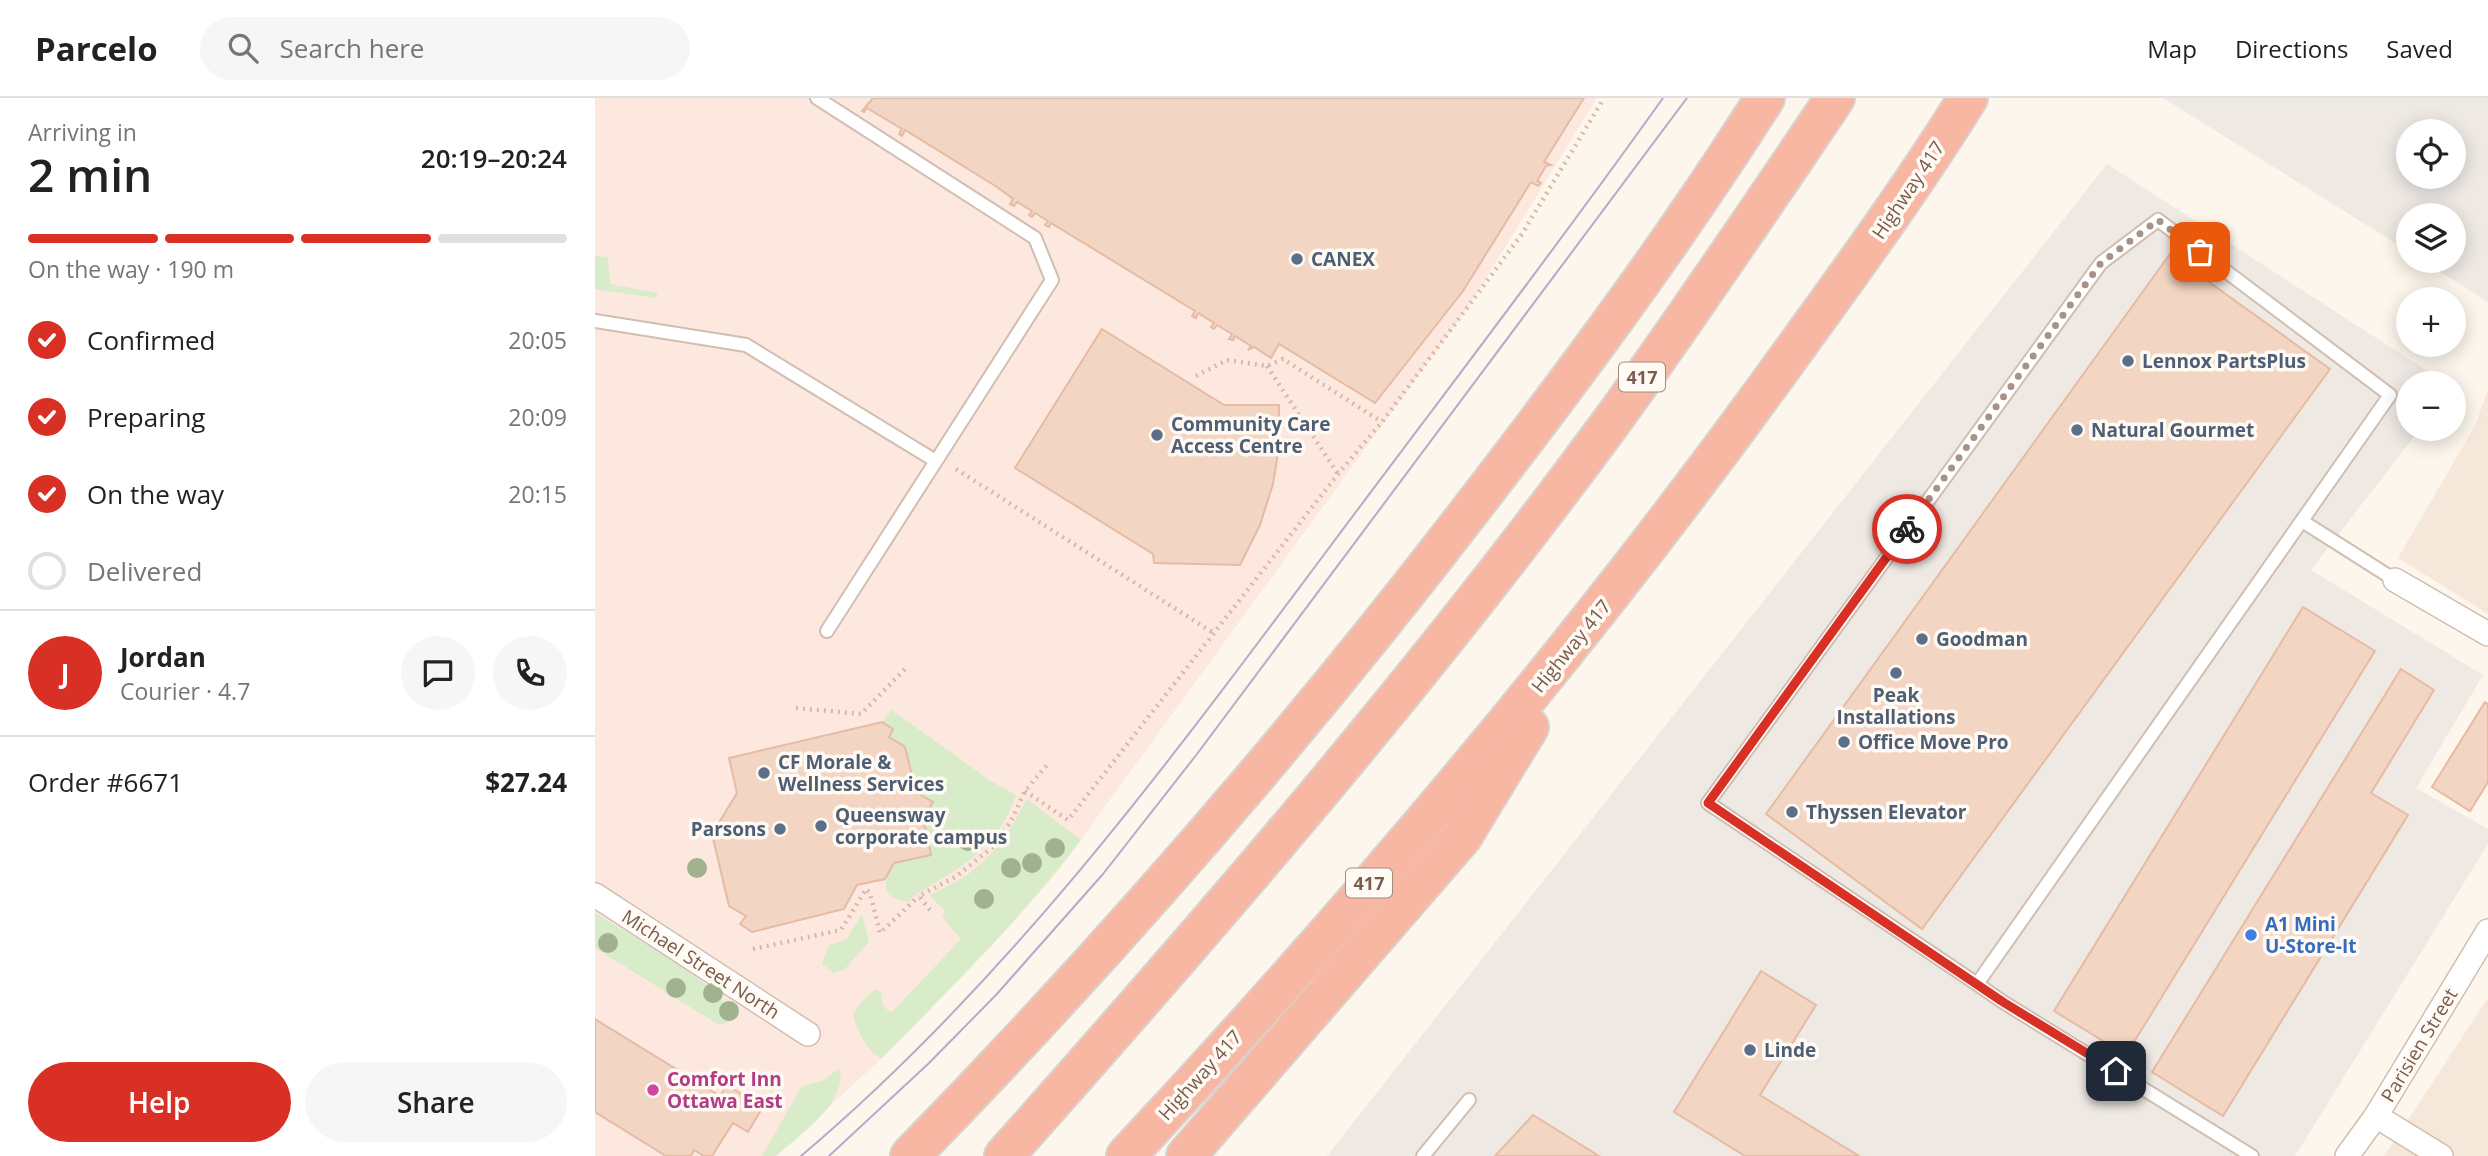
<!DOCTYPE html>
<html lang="en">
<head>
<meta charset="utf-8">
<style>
  :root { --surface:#fff; --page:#f6f6f6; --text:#222; --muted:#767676; --line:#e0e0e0; --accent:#d93025 }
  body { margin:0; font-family:"Open Sans",sans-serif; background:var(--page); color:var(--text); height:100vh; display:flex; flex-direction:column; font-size:26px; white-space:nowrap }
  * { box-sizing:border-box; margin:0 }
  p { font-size:23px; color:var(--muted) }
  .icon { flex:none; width:38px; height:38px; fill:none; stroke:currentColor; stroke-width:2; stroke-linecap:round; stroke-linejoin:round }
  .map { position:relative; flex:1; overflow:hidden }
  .drawer { display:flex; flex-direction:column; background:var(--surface); width:595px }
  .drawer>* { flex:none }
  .controls { position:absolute; left:1801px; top:21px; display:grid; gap:14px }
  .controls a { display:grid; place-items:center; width:70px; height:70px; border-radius:50%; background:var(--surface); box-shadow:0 4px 18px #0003; font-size:35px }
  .pin { position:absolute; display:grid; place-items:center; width:60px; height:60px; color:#fff; margin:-30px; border-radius:14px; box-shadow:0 4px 10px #0006 }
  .courier { position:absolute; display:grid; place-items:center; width:70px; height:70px; margin:-35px; border:5px solid #d93025; border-radius:50%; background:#fff; color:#222; box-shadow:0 2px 9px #0007 }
  .headline em { font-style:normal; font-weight:600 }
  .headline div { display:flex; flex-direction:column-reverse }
  .headline { display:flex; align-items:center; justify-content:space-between; height:119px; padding:0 28px }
  h1 { font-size:46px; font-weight:600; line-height:52px }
  .bar { display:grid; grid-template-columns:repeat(4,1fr); gap:10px 7px; align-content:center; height:84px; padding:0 28px }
  .bar i { height:9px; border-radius:5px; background:var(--line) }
  .bar .on { background:var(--accent) }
  .bar p { grid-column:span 4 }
  .line { display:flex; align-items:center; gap:18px; padding:0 28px; border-top:2px solid var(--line) }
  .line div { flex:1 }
  .round { display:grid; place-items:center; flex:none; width:74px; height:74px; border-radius:37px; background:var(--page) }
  ol { padding:0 28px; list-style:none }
  li { display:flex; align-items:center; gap:21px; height:77px }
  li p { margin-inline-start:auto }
  li .icon { padding:7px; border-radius:50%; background:var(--accent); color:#fff; stroke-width:4 }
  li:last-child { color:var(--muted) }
  li i { width:38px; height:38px; border:4px solid var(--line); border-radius:50% }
  .button { display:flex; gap:14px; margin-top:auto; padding:14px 28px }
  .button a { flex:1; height:80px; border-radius:42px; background:var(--accent); color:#fff; font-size:28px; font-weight:600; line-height:80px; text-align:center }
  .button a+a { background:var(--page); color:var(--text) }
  header { display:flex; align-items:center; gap:42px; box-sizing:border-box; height:98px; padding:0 35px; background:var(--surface); border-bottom:2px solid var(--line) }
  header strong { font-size:33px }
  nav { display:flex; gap:38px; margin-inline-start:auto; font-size:24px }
  .search { width:490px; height:63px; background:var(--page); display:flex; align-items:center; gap:18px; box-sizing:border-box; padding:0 24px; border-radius:38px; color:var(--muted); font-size:26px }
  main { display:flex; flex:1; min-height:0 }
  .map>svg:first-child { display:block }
</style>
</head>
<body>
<header>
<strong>Parcelo</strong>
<div class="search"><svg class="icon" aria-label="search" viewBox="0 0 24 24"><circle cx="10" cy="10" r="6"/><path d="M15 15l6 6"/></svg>Search here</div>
<nav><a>Map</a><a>Directions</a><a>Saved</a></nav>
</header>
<main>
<section class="drawer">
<div class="headline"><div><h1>2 min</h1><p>Arriving in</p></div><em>20:19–20:24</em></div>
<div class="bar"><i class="on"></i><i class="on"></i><i class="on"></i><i></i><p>On the way · 190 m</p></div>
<ol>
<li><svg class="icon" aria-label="check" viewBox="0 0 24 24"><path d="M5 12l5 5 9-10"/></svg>Confirmed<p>20:05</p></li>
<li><svg class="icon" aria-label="check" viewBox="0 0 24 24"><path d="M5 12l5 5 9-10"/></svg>Preparing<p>20:09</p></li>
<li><svg class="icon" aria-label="check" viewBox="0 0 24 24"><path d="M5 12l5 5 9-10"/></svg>On the way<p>20:15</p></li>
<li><i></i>Delivered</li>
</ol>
<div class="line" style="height:126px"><b class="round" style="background:var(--accent);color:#fff">J</b><div><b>Jordan</b><p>Courier · 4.7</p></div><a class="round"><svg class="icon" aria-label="chat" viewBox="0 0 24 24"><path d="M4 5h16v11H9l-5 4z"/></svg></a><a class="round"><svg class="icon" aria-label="phone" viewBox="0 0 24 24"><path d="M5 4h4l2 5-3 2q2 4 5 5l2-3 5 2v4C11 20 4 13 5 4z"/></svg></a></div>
<div class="line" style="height:91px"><div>Order #6671</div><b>$27.24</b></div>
<div class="button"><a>Help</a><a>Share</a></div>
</section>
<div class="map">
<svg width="1893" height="1058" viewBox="0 0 1893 1058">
  <rect width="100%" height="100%" fill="#fdf6ec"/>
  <g fill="#f5e8da">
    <polygon points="1893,291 1893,516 1803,460 1880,328"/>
    <polygon points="1893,900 1893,1058 1789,1058 1801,1040"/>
  </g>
  <polygon fill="#fde8e0" points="0,0 1002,0 876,205 463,773 416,827 287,960 181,1058 0,1058"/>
  <g fill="#efe9e4" fill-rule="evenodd">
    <path d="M1568,0H1893V204L1828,163H1858V117H1813V153ZM1813,33H1858V79H1813Z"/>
    <polygon points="1512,66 1851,285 1813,285 1813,331 1825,331 1716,472 1888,577 1821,690 1893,731 1893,746 1700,1058 732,1058"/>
  </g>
  <g fill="#d8ecc9">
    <polygon points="0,158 13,159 15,186 63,195 60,200 0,191"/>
    <path d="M297,612L394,682L421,697C404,749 366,770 321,796L314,804C285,800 287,786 299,765L336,757L328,720L338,704L321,694L310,649L294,639L287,624Z"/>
    <path d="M432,701L486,742C426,821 356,890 287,960C272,955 262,932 258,917L265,905L280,891L286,895L287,907L296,915L366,841L347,819L351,814L334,797C385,776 407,749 432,701Z"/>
    <path d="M0,815C32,835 133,888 139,922L124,927L0,850Z"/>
    <polygon points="267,816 274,844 249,872 238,875 227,866 234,847 251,842"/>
    <path d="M245,970C252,1005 205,1037 181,1058H167L207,988L227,983Z"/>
  </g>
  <g fill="#f3d5c3" stroke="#e6bba3" stroke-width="2">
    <polygon points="278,0 989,0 949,64 956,67 951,68 942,83 946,85 943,88 936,84 868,193 780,305 684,246 676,260 659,249 653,252 656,248 640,238 638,242 634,241 637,236 622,227 619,231 616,229 619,225 603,215 601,220 597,218 600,213 456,125 454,129 450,127 453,123 440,115 437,119 434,117 437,113 422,104 419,108 415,106 418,101 402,89 310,32 307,38 304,36 307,31 272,10 269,14 267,13"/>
    <polygon points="1575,156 1735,271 1327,831 1171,716"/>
    <polygon points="507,231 629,307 684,307 684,349 678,386 665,427 645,467 559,465 558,456 420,370"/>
    <polygon points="1708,509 1780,553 1531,957 1459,913"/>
    <polygon points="1806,571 1839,592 1776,695 1813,717 1628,1018 1557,974"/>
    <polygon points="1890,604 1893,606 1893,684 1875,713 1837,689"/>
    <polygon points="287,624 298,631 294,639 310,649 321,694 338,704 328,720 336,757 299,765 290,781 262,787 249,811 157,834 145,826 151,818 134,808 117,736 142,695 134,660"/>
    <polygon points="1166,873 1221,907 1165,997 1264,1058 1150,1058 1079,1014"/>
    <polygon points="0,921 125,998 132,987 168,1009 153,1034 138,1025 117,1058 109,1058 99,1052 96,1058 71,1058 0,1014"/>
    <polygon points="938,1017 1004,1058 900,1058"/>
  </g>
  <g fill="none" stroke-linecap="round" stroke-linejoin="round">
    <defs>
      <g id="service">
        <polyline points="222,0 440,140 457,182 232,533"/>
        <polyline points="0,223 151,247 339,362"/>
        <polyline points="1707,423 1800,482"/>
        <polyline points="1382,886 1795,297 1563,122 1506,165 1113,705 1382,886 1408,904 1657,1058"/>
        <polyline points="828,1058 874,1002"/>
      </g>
      <g id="minor">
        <polyline points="1800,482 1893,536"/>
        <polyline points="0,797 213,936"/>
        <polyline points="1781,1018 1846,1058"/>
        <polyline points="1752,1058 1781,1018 1893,833"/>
      </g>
      <g id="motorway">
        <path d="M315,1058C518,850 707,632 884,401C984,271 1082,139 1170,0"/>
        <path d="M409,1058C620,821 829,579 1017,323C1094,217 1167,108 1240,0"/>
        <path d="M531,1058C760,813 978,556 1175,285C1243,191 1312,98 1373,0"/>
        <polyline points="591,1058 867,739 934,629"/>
      </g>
    </defs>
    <use href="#service" stroke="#d1beb0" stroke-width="16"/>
    <use href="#minor" stroke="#d1beb0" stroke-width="26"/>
    <use href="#motorway" stroke="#dad1cd" stroke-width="42"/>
    <g stroke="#d9b8a5" stroke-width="4.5" stroke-dasharray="2 5" stroke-linecap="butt">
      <polyline points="672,268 743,376"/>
      <polyline points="601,278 632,262 672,268 688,261 787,324"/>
      <polyline points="361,371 620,536"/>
      <polyline points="201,610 266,616 311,570"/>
      <polyline points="430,693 473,722 743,376 787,324 927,136 1009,0"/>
      <polyline points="335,812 324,798 362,778 400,747 416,723 430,693 452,667"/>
      <polyline points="158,851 246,832 271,791 275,795 285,835 324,798"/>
    </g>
    <use href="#service" stroke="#fff" stroke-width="12"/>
    <use href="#minor" stroke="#fff" stroke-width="23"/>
    <use href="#motorway" stroke="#f7b7a3" stroke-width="38"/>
    <g stroke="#b9a8c9" stroke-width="2">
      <path d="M206,1058C412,884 568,672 728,458C841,306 958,155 1068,0"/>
      <polyline points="234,1058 333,966 401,897 508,776 602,656 1092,0"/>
    </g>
  </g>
  <g fill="#a0b28e">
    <circle cx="373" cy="743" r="10"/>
    <circle cx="460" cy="750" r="10"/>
    <circle cx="437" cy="765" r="10"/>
    <circle cx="102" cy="770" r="10"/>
    <circle cx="416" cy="770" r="10"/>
    <circle cx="389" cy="801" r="10"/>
    <circle cx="13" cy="845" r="10"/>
    <circle cx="81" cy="890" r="10"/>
    <circle cx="118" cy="895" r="10"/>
    <circle cx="134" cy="913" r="10"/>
  </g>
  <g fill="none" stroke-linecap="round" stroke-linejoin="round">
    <polyline stroke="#a89285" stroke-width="7" stroke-dasharray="0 12.6" points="1312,431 1506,165 1563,122 1605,154"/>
    <polyline stroke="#d93025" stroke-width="9" points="1312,431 1113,705 1408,904 1521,973"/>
  </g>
  <g fill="#5c6f8a" stroke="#fffaf3" stroke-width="2.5">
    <circle cx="702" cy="161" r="7"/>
    <circle cx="1533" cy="263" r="7"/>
    <circle cx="1482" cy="332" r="7"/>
    <circle cx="562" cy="337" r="7"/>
    <circle cx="1327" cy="541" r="7"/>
    <circle cx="1301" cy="575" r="7"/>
    <circle cx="1249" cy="644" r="7"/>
    <circle cx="169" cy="675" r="7"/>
    <circle cx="1197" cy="714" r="7"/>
    <circle cx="226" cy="728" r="7"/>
    <circle cx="185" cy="731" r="7"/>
    <circle cx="1155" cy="952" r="7"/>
  </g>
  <circle fill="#3f7fe0" stroke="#fffaf3" stroke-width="2.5" cx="1656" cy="837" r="7"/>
  <circle fill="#d1479c" stroke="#fffaf3" stroke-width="2.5" cx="58" cy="992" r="7"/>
  <g text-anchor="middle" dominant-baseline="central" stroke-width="7" stroke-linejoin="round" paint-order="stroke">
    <g fill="#fffaf3" stroke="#a28b7f" stroke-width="2">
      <rect x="1024" y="264.5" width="46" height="29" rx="5"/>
      <rect x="751" y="770.5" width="46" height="29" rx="5"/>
    </g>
    <g font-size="18" font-weight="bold" fill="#7a5c4d">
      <text x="1047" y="279">417</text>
      <text x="774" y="785">417</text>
    </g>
    <g font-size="19" fill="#7a5c4d" stroke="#fffaf3">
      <text transform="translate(1313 92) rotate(-56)">Highway 417</text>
      <text transform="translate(976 548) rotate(-51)">Highway 417</text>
      <text transform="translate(106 866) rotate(33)">Michael Street North</text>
      <text transform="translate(1824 947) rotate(-59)">Parisien Street</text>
      <text transform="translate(605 977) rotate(-48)">Highway 417</text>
    </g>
    <g font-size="19" font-weight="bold" fill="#4e5e75" stroke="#fffaf3" text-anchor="start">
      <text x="716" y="161">CANEX</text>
      <text x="1547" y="263">Lennox PartsPlus</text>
      <text x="576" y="326">Community Care<tspan x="576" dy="22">Access Centre</tspan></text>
      <text x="1496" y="332">Natural Gourmet</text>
      <text x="1341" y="541">Goodman</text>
      <text x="1301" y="597" text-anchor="middle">Peak<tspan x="1301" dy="22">Installations</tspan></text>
      <text x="1263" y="644">Office Move Pro</text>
      <text x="183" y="664">CF Morale &amp;<tspan x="183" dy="22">Wellness Services</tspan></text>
      <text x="1211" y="714">Thyssen Elevator</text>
      <text x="240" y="717">Queensway<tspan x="240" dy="22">corporate campus</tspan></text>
      <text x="171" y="731" text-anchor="end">Parsons</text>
      <text x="1169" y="952">Linde</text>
    </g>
    <g font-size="19" font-weight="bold" fill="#366cbe" stroke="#fffaf3" text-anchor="start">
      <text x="1670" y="826">A1 Mini<tspan x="1670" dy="22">U-Store-It</tspan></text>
    </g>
    <g font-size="19" font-weight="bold" fill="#b23c85" stroke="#fffaf3" text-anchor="start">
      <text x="72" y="981">Comfort Inn<tspan x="72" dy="22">Ottawa East</tspan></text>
    </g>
  </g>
</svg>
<div class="controls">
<a><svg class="icon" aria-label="locate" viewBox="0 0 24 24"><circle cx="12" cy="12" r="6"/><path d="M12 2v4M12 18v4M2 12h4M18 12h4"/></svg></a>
<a><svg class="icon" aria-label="layers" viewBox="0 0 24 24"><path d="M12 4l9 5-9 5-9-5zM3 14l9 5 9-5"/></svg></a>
<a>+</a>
<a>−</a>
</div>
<div class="pin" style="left:1605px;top:154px;background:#ea580c"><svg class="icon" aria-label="bag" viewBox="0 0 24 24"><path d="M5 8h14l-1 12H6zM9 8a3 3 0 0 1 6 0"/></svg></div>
<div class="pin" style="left:1521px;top:973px;background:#1f2937"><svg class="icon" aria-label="home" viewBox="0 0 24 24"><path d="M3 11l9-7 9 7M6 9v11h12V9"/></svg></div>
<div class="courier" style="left:1312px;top:431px"><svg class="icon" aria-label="bike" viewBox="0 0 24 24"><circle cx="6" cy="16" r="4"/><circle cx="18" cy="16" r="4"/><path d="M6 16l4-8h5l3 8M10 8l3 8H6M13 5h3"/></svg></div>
</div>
</main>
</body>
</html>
